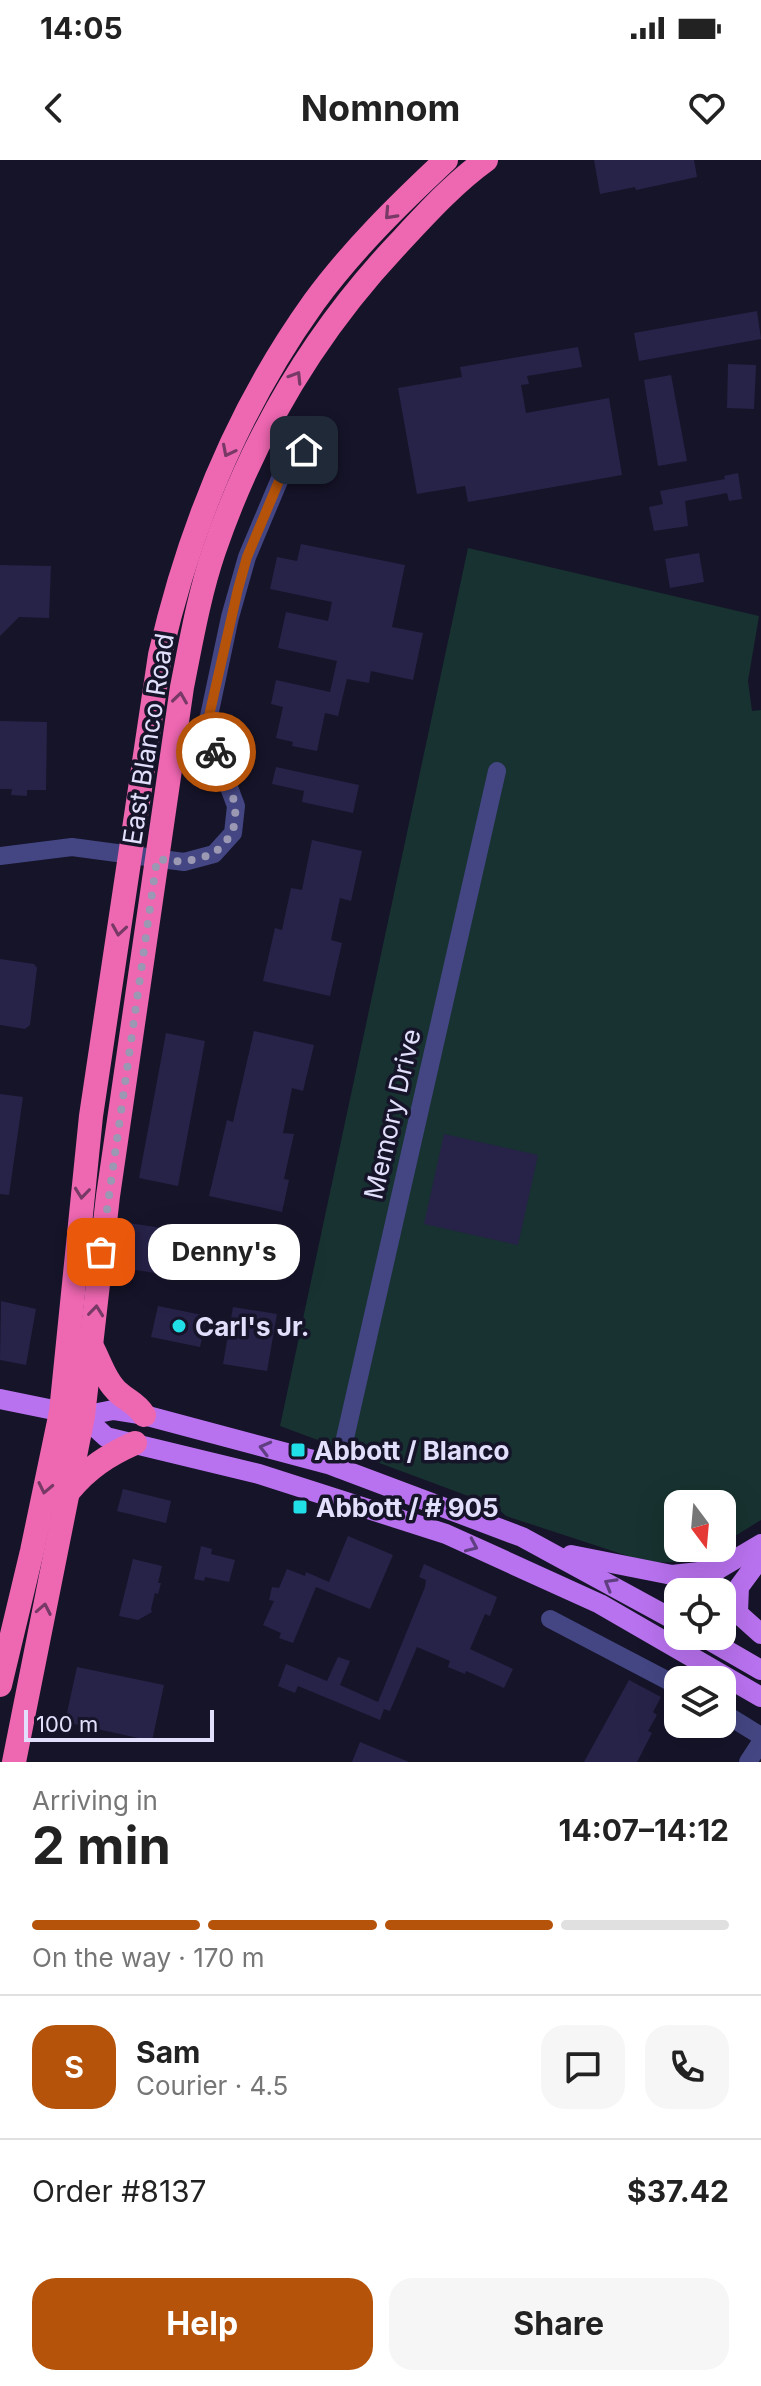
<!DOCTYPE html>
<html lang="en">
<head>
<meta charset="utf-8">
<style>
  :root { --surface:#fff; --page:#f6f6f6; --text:#222; --muted:#767676; --line:#e0e0e0; --accent:#b45309 }
  body { margin:0; font-family:Inter,sans-serif; background:var(--page); color:var(--text); height:100vh; display:flex; flex-direction:column; font-size:30px; white-space:nowrap }
  * { box-sizing:border-box; margin:0 }
  p { font-size:26px; color:var(--muted) }
  .icon { flex:none; width:44px; height:44px; fill:none; stroke:currentColor; stroke-width:2; stroke-linecap:round; stroke-linejoin:round }
  .map { position:relative; height:1602px; overflow:hidden }
  .side { display:flex; flex-direction:column; background:var(--surface); flex:1 }
  .side>* { flex:none }
  .needle { width:52px; rotate:164deg }
  .buttons { position:absolute; left:664px; top:1330px; display:grid; gap:16px }
  .buttons a { display:grid; place-items:center; width:72px; height:72px; border-radius:16px; background:var(--surface); box-shadow:0 8px 32px #0002; font-size:40px }
  .scale { position:absolute; left:24px; bottom:20px; width:190px; box-sizing:border-box; padding-left:8px; border:4px solid #e1dffb; border-top:0; font-size:22px; line-height:28px; white-space:nowrap; color:#e1dffb; -webkit-text-stroke:6px #161429; paint-order:stroke }
  .pin { position:absolute; display:grid; place-items:center; width:68px; height:68px; color:#fff; margin:-34px; border-radius:16px; box-shadow:0 4px 12px #0006 }
  .courier { position:absolute; display:grid; place-items:center; width:80px; height:80px; margin:-40px; border:6px solid #b45309; border-radius:50%; background:#fff; color:#222; box-shadow:0 2px 10px #0007 }
  .bubble { position:absolute; height:56px; border-radius:24px; background:var(--surface); box-shadow:0 8px 32px #0002; font-size:26px; font-weight:700; line-height:56px; text-align:center }
  .overview em { font-style:normal; font-weight:700 }
  .overview div { display:flex; flex-direction:column-reverse }
  .overview { display:flex; align-items:center; justify-content:space-between; height:136px; padding:0 32px }
  h1 { font-size:52px; font-weight:700; line-height:60px }
  .bar { display:grid; grid-template-columns:repeat(4,1fr); gap:12px 8px; align-content:center; height:96px; padding:0 32px }
  .bar i { height:10px; border-radius:6px; background:var(--line) }
  .bar .active { background:var(--accent) }
  .bar p { grid-column:span 4 }
  .line { display:flex; align-items:center; gap:20px; padding:0 32px; border-top:2px solid var(--line) }
  .line div { flex:1 }
  .round { display:grid; place-items:center; flex:none; width:84px; height:84px; border-radius:24px; background:var(--page) }
  .button { display:flex; gap:16px; margin-top:auto; padding:16px 32px }
  .button a { flex:1; height:92px; border-radius:24px; background:var(--accent); color:#fff; font-size:32px; font-weight:700; line-height:92px; text-align:center }
  .button a+a { background:var(--page); color:var(--text) }
  .status { display:flex; justify-content:space-between; align-items:center; height:56px; padding:0 40px; background:var(--surface); direction:ltr }
  .status svg { height:22px; fill:currentColor }
  header { display:flex; justify-content:space-between; align-items:center; height:104px; padding:0 32px; background:var(--surface); font-size:36px; font-weight:700 }
  .map>svg:first-child { display:block }
</style>
</head>
<body>
<div class="status"><b>14:05</b><svg viewBox="0 0 49 12"><path d="M0 12V9h3v3zM5 12V6h3v6zM10 12V3h3v9zM15 12V0h3v12zM26 1h20v11H26zM47 4h2v5h-2z"/></svg></div>
<header><svg class="icon" aria-label="back" viewBox="0 0 24 24"><path d="M15 5l-7 7 7 7"/></svg>Nomnom<svg class="icon" aria-label="heart" viewBox="0 0 24 24"><path d="M12 20l-8-8c-3-5 5-10 8-4 3-6 11-1 8 4z"/></svg></header>
<div class="map">
<svg width="761" height="1602" viewBox="0 0 761 1602">
  <rect width="100%" height="100%" fill="#161429"/>
  <path fill="#173230" d="M468,388L759,456L748,521L752,551L761,550V1360L722,1384V1344H678V1388H715C691,1403 668,1405 640,1400L506,1356L495,1346L280,1266Z"/>
  <g fill="#272248">
    <polygon points="594,0 694,0 697,17 636,30 635,27 600,34"/>
    <polygon points="757,151 761,179 639,201 634,173"/>
    <polygon points="578,187 582,207 527,216 529,224 521,225 526,253 609,238 622,315 468,342 465,326 417,334 398,228 462,217 460,207"/>
    <polygon points="728,204 756,205 754,249 727,248"/>
    <polygon points="671,215 687,301 658,306 644,220"/>
    <polygon points="738,313 742,339 729,341 727,333 685,341 688,366 654,371 649,347 663,344 660,331 725,319 724,316"/>
    <polygon points="301,384 405,405 392,467 423,473 413,520 371,511 369,523 347,519 338,556 325,553 317,591 292,586 293,582 276,578 283,547 271,544 276,520 330,532 337,501 278,488 286,452 328,461 332,442 270,429 277,397 297,401"/>
    <polygon points="699,393 704,422 670,428 665,399"/>
    <polygon points="0,405 51,406 49,458 19,457 0,476"/>
    <polygon points="0,561 47,562 46,630 27,630 27,636 11,635 12,629 0,629"/>
    <polygon points="276,607 359,625 353,653 302,642 304,631 272,624"/>
    <polygon points="312,680 362,691 351,741 340,738 331,780 342,783 330,836 263,821 275,768 282,770 291,728 302,730"/>
    <polygon points="0,799 34,804 37,808 30,865 25,869 0,865"/>
    <polygon points="254,871 314,885 303,931 292,928 283,973 294,974 284,1019 289,1020 282,1052 209,1036 227,960 233,962"/>
    <polygon points="166,873 205,881 178,1026 139,1018"/>
    <polygon points="0,934 23,937 9,1035 0,1034"/>
    <polygon points="444,974 538,995 518,1085 424,1064"/>
    <polygon points="129,1063 162,1068 155,1113 122,1108"/>
    <polygon points="1,1141 36,1149 26,1205 0,1200"/>
    <polygon points="158,1146 207,1156 200,1187 151,1177"/>
    <polygon points="233,1147 277,1154 267,1211 223,1204"/>
    <polygon points="123,1329 171,1341 166,1363 117,1351"/>
    <polygon points="348,1376 393,1395 370,1449 316,1427 293,1483 279,1478 281,1473 263,1465 274,1441 269,1440 272,1427 279,1428 287,1409 305,1416 306,1412 329,1422"/>
    <polygon points="201,1386 212,1389 211,1394 235,1400 229,1422 205,1417 204,1421 194,1419"/>
    <polygon points="133,1399 162,1406 158,1423 161,1423 158,1434 155,1433 151,1449 152,1452 138,1460 119,1456"/>
    <polygon points="424,1404 497,1437 490,1456 485,1454 470,1489 513,1509 504,1528 466,1511 465,1514 448,1507 450,1501 417,1487 390,1551 384,1549 380,1560 298,1526 295,1533 278,1526 286,1504 327,1521 338,1497 350,1501 340,1525 378,1542 425,1427 426,1420 419,1417"/>
    <polygon points="77,1507 164,1525 152,1581 65,1562"/>
    <polygon points="629,1520 661,1537 653,1552 657,1555 648,1571 652,1573 637,1602 584,1602"/>
    <polygon points="360,1582 409,1602 352,1602"/>
  </g>
  <g fill="none" stroke-linecap="round" stroke-linejoin="round">
    <g stroke="#444683" stroke-width="18">
      <polyline points="0,696 72,687 184,702 214,694 233,673 236,646 212,582 209,556 230,457 247,397 284,309 304,290"/>
      <polyline points="338,1309 497,611"/>
      <polyline points="550,1459 678,1526"/>
      <polyline points="722,1552 761,1576"/>
      <polyline points="748,1602 761,1582"/>
    </g>
    <g stroke="#b972ef" stroke-width="20">
      <polyline points="0,1239 83,1256 113,1250 144,1255 328,1304 522,1377 678,1462"/>
      <polyline points="83,1256 106,1277 259,1314 446,1374 600,1444 761,1537"/>
      <polyline points="571,1395 672,1415 717,1410"/>
      <polyline points="699,1432 717,1410 761,1384"/>
      <polyline points="722,1439 761,1474"/>
      <polyline points="738,1452 739,1427 761,1397"/>
      <polyline points="702,1476 761,1510"/>
    </g>
    <g stroke="#ee67b1" stroke-width="24">
      <path d="M92,1187C100,1202 106,1222 119,1233C129,1242 135,1242 144,1255"/>
      <path d="M69,1331C88,1308 108,1295 135,1283"/>
      <path d="M0,1525L32,1391L61,1252L91,956L160,495C189,369 238,248 314,142C352,90 399,44 446,0"/>
      <path d="M14,1602L83,1256L108,1036L182,527C191,482 199,435 214,391C253,277 315,172 398,84C425,55 454,23 486,0"/>
    </g>
  </g>
  <defs><path id="oneway-chevron" d="M-2-3.5L2.5 0L-2 3.5" fill="none" stroke-width="1.6" stroke-linecap="round" stroke-linejoin="round" transform="scale(2)"/></defs>
  <g stroke="#773966">
    <use href="#oneway-chevron" transform="translate(390 54) rotate(133)"/>
    <use href="#oneway-chevron" transform="translate(296 217) rotate(-58)"/>
    <use href="#oneway-chevron" transform="translate(228 291) rotate(117)"/>
    <use href="#oneway-chevron" transform="translate(180 538) rotate(-82)"/>
    <use href="#oneway-chevron" transform="translate(119 770) rotate(99)"/>
    <use href="#oneway-chevron" transform="translate(82 1033) rotate(96)"/>
    <use href="#oneway-chevron" transform="translate(96 1151) rotate(-84)"/>
    <use href="#oneway-chevron" transform="translate(45 1328) rotate(102)"/>
    <use href="#oneway-chevron" transform="translate(44 1449) rotate(-79)"/>
  </g>
  <g stroke="#5f3e82">
    <use href="#oneway-chevron" transform="translate(265 1288) rotate(-165)"/>
    <use href="#oneway-chevron" transform="translate(472 1386) rotate(24)"/>
    <use href="#oneway-chevron" transform="translate(610 1424) rotate(-150)"/>
  </g>
  <g fill="none" stroke-linecap="round" stroke-linejoin="round">
    <polyline stroke="#9a98b2" stroke-width="8" stroke-dasharray="0 14.4" points="101,1092 157,699 184,702 214,694 233,673 236,646 216,592"/>
    <polyline stroke="#b45309" stroke-width="10" points="216,592 209,556 238,429 247,397 284,309 304,290"/>
  </g>
  <g fill="#20dfe6" stroke="#161429" stroke-width="3">
    <circle cx="179" cy="1166" r="8"/>
    <rect x="290" y="1282" width="16" height="16" rx="4"/>
    <rect x="292" y="1339" width="16" height="16" rx="4"/>
  </g>
  <g text-anchor="middle" dominant-baseline="central" stroke-width="7" stroke-linejoin="round" paint-order="stroke">
    <g font-size="26" fill="#e1dffb" stroke="#161429">
      <text transform="translate(148 579) rotate(-81)">East Blanco Road</text>
      <text transform="translate(392 954) rotate(-77)">Memory Drive</text>
    </g>
    <g font-size="26" font-weight="bold" fill="#e1dffb" stroke="#161429" text-anchor="start">
      <text x="195" y="1166">Carl's Jr.</text>
      <text x="314" y="1290">Abbott / Blanco</text>
      <text x="316" y="1347">Abbott / # 905</text>
    </g>
  </g>
</svg>
<div class="buttons">
<a><svg class="needle" viewBox="-14 -14 28 28"><path d="M0-13l5 13h-10z" fill="#e53935"/><path d="M0 13l5-13h-10z" fill="#767676"/></svg></a>
<a><svg class="icon" aria-label="locate" viewBox="0 0 24 24"><circle cx="12" cy="12" r="6"/><path d="M12 2v4M12 18v4M2 12h4M18 12h4"/></svg></a>
<a><svg class="icon" aria-label="layers" viewBox="0 0 24 24"><path d="M12 4l9 5-9 5-9-5zM3 14l9 5 9-5"/></svg></a>
</div>
<div class="scale">100 m</div>
<div class="pin" style="left:101px;top:1092px;background:#ea580c"><svg class="icon" aria-label="bag" viewBox="0 0 24 24"><path d="M5 8h14l-1 12H6zM9 8a3 3 0 0 1 6 0"/></svg></div>
<div class="pin" style="left:304px;top:290px;background:#1f2937"><svg class="icon" aria-label="home" viewBox="0 0 24 24"><path d="M3 11l9-7 9 7M6 9v11h12V9"/></svg></div>
<div class="courier" style="left:216px;top:592px"><svg class="icon" aria-label="bike" viewBox="0 0 24 24"><circle cx="6" cy="16" r="4"/><circle cx="18" cy="16" r="4"/><path d="M6 16l4-8h5l3 8M10 8l3 8H6M13 5h3"/></svg></div>
<div class="bubble" style="left:148px;top:1064px;width:152px">Denny's</div>
</div>
<section class="side">
<div class="overview"><div><h1>2 min</h1><p>Arriving in</p></div><em>14:07–14:12</em></div>
<div class="bar"><i class="active"></i><i class="active"></i><i class="active"></i><i></i><p>On the way · 170 m</p></div>
<div class="line" style="height:144px"><b class="round" style="background:var(--accent);color:#fff">S</b><div><b>Sam</b><p>Courier · 4.5</p></div><a class="round"><svg class="icon" aria-label="chat" viewBox="0 0 24 24"><path d="M4 5h16v11H9l-5 4z"/></svg></a><a class="round"><svg class="icon" aria-label="phone" viewBox="0 0 24 24"><path d="M5 4h4l2 5-3 2q2 4 5 5l2-3 5 2v4C11 20 4 13 5 4z"/></svg></a></div>
<div class="line" style="height:104px"><div>Order #8137</div><b>$37.42</b></div>
<div class="button"><a>Help</a><a>Share</a></div>
</section>
</body>
</html>
